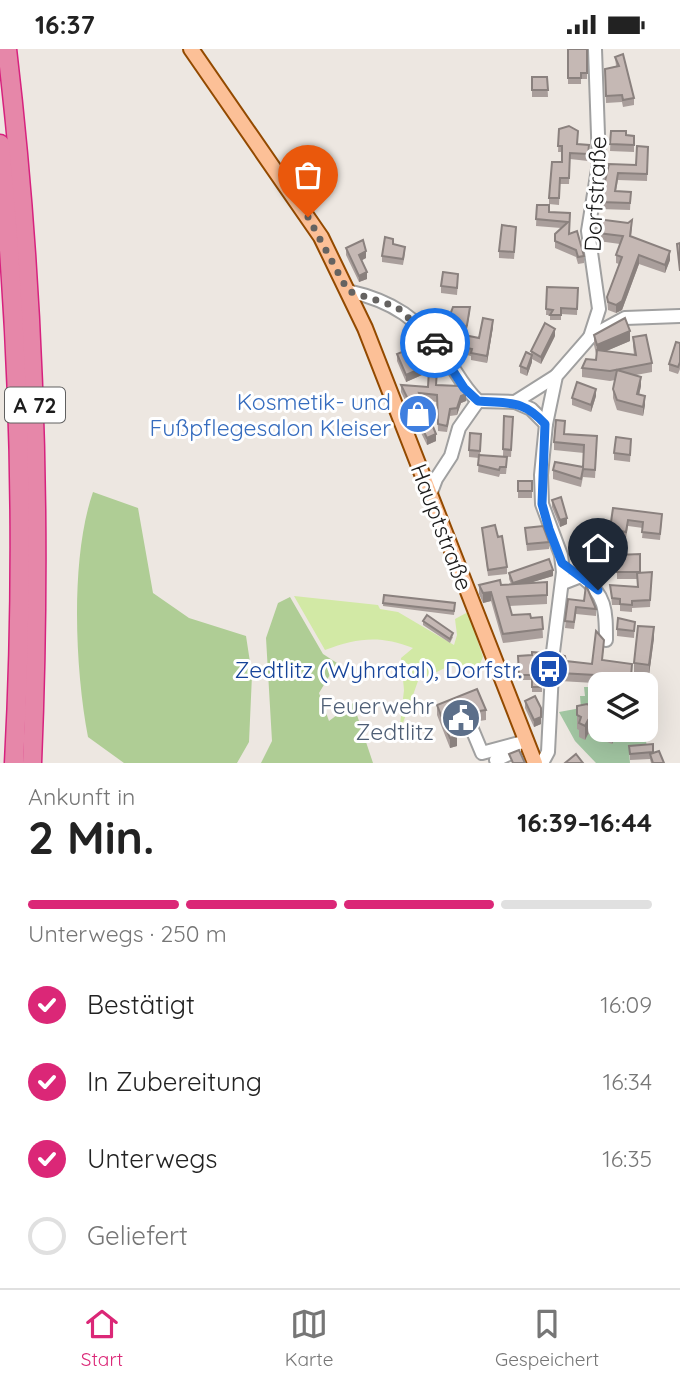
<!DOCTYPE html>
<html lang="de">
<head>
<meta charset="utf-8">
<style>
  :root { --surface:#fff; --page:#f6f6f6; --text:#222; --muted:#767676; --line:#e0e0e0; --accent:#db2777 }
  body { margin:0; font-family:Quicksand,sans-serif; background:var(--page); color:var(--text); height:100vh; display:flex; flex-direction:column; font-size:26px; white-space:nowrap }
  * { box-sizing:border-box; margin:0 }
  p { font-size:23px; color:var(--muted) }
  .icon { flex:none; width:38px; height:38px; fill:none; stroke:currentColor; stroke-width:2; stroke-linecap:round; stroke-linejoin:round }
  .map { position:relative; height:714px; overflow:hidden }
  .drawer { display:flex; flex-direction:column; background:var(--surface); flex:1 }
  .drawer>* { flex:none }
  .buttons { position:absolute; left:588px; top:623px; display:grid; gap:14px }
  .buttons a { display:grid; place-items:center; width:70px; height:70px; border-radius:14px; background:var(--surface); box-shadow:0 7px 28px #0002; font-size:35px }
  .pin { position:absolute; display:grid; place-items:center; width:60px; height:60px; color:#fff; margin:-72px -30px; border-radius:50% 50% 50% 0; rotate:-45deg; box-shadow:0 0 7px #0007 }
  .pin .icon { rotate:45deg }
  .courier { position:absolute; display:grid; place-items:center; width:70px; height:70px; margin:-35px; border:5px solid #1a73e8; border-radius:50%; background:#fff; color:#222; box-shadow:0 2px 9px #0007 }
  .head em { font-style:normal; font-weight:700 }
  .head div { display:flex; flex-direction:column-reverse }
  .head { display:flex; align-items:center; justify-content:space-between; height:119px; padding:0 28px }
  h1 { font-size:46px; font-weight:700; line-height:52px }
  .bar { display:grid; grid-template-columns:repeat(4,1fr); gap:10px 7px; align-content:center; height:84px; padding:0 28px }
  .bar i { height:9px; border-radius:5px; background:var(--line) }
  .bar .selected { background:var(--accent) }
  .bar p { grid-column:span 4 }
  ol { padding:0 28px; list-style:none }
  li { display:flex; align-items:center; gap:21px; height:77px }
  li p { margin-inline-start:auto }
  li .icon { padding:7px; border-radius:50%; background:var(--accent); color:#fff; stroke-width:4 }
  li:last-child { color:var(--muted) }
  li i { width:38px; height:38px; border:4px solid var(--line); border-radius:50% }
  .status { display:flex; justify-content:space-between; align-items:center; height:49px; padding:0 35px; background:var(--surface); direction:ltr }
  .status svg { height:19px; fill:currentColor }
  .dock { display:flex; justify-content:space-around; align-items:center; height:98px; border-top:2px solid var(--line); background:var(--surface); font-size:19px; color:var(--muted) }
  .dock a { display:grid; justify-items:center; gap:4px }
  .dock .selected { color:var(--accent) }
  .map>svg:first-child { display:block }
</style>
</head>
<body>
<div class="status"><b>16:37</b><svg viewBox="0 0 49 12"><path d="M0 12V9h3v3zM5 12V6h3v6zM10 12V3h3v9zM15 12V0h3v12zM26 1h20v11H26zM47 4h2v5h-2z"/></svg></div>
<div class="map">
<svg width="680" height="714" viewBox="0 0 680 714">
  <rect width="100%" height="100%" fill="#ede7e1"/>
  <path fill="#d2e9a5" d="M294,547L378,556L380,560L398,563L454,596L457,586L455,570L468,563L483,608L479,617L447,618L418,632L399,685L404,641L401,609L413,599C380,586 357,589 325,601Z"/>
  <g fill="#afcd95">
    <path d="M93,443L138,459L153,544L189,569L246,587L252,626L249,693L237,714H124L88,688C75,620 70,509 93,443Z"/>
    <polygon points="290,548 323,605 337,614 319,644 329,672 353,654 373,714 261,714 272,692 266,589 278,554"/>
  </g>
  <polygon fill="#a2c6a2" points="591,632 620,635 600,635 600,681 645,681 647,701 629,703 630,714 596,714 575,692 559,663 581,659 580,647 585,647 584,638 591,638"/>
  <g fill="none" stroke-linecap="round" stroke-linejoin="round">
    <defs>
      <g id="minor">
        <path d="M348,242C393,252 419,270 446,308C457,324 464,339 478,352L515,353L556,327"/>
        <polyline points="590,288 599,260 588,182 599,114 595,0"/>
        <polyline points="515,353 531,360 546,375"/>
        <polyline points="430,446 436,430 451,407 459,379 478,352"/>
        <path d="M563,534L581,527C606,546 606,561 606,591"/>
        <polyline points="472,680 482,704 527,692"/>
        <polyline points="496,711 515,702"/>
        <polyline points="542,714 548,703 553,603 563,523 561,506 542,455 541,426 546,375 556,327 590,288 625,269 680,267"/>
      </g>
      <polyline id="major" points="191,0 321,188 365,279 535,714"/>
      <g id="highway">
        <path d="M7,0C35,237 42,475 32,714"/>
        <path d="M0,95C20,300 25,508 14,714"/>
      </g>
    </defs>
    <use href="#minor" stroke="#a0a0a0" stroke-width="16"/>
    <use href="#major" stroke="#934a00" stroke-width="18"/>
    <use href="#highway" stroke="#d7227e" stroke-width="21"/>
    <use href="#minor" stroke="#fff" stroke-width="12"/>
    <use href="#major" stroke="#fcc097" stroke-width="14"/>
    <use href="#highway" stroke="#e687a9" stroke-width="18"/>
  </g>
  <g fill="#a99e9b">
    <polygon points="568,0 587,0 587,30 581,30 581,35 568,35"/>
    <polygon points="615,8 634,49 634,56 623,58 622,53 606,54 605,20 616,17"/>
    <polygon points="532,28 547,28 548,48 532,48"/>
    <polygon points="559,80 577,95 589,96 588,112 570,110 569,135 560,135 559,156 549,155 549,149 562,113 562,103 558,103"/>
    <polygon points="611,82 626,86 634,87 634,103 610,102"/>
    <polygon points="648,98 647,132 618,131 616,142 631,143 630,161 600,160 600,153 609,115 636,116"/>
    <polygon points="537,156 549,163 570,164 569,185 584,207 584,214 578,215 576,208 555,199 555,185 561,179 536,177"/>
    <polygon points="597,170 632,179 631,188 670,211 665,224 639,215 622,261 616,264 608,261 607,248 619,215 616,214 616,206 620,195 598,192"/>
    <polygon points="516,185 514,210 499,209 499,202"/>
    <polygon points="346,199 366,209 361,211 367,230 359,233 346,206"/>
    <polygon points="405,204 403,216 382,213 382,207"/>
    <polygon points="458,232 457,246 441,244 441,237"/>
    <polygon points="547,238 578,239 577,266 561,265 561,271 550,271 550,266 546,266"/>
    <polygon points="470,263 467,280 451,299 445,292 445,287 450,281 447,279 447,274"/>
    <polygon points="493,278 487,314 471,311 471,307 462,305 462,298 479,289"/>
    <polygon points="594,286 630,292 606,302 634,306 633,297 633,288 652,314 652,323 636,326 641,337 639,346 645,356 643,367 617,361 613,349 613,340 615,331 610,332 582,328 582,319 596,311 596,305 594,296"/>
    <polygon points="555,287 541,315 532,310 532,313 527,327 520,324 520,317 531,305 531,302"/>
    <polygon points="680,294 680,320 678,325 669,322 669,315"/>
    <polygon points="397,305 440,318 433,321 437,336 466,352 461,354 457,366 450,367 447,383 438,382 437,353 422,351 436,392 427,396 401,343 401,336 428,338 429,323 406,333 397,312"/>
    <polygon points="596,347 591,363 572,356 572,349"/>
    <polygon points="504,367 513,368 511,408 503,407"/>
    <polygon points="565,385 597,395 595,429 583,428 581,438 553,430 553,421 583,418 584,404 554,401 554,393"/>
    <polygon points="481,392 480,406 507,415 506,425 500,425 499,428 478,423 479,409 469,408 469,401"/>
    <polygon points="631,397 630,413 614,411 614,404"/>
    <rect x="518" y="432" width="14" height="17"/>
    <polygon points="552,451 567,475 560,478 552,458"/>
    <polygon points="613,459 662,471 660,491 642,489 643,479 628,477 626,489 605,486 605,479 611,473"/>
    <polygon points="482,479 507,518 507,525 488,527"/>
    <polygon points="525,479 549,493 549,500 527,502"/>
    <polygon points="617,495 617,514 604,514 604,507"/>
    <polygon points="617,506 640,524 652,523 650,558 632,559 632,563 620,562 620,556 612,556 610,536 638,538 637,530 617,530"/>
    <polygon points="509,524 553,527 529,534 547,533 547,555 509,557 512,566 531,569 542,568 543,589 503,594 491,552 483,554 479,545 479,536 511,535 509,530"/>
    <polygon points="384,546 455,558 454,566 383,557"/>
    <polygon points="568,550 584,552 596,560 596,567 576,565 574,580 565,579"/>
    <polygon points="423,572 453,588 450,594 423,576"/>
    <polygon points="635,573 634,589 617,587 617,580"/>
    <polygon points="654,589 649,626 634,625 634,614"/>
    <polygon points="604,599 602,611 632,623 631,635 611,635 560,632 561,606 566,612 592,615"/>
    <polygon points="543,604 542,643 532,643 532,631 519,631 518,607 532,606"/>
    <polygon points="525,652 541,659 541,675 534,678 525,659"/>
    <polygon points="437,656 486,661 486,671 466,674 464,683 457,686 457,697 450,699 437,666"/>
    <polygon points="577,657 600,663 600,681 616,681 616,687 612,695 588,685 585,691 579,688 579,681 577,680"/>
    <polygon points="629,697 653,704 664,714 651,714 650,710 630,711"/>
  </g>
  <g fill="#8a817e">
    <polygon points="366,202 366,209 359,213 359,206"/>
    <polygon points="670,202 670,211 665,224 665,216"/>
    <polygon points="639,206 639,215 622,261 616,264 616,256"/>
    <polygon points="367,223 367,230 359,233 359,227"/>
    <polygon points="470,258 467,280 451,299 451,295"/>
    <polygon points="493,271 493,278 487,314 487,307"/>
    <polygon points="555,280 555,287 541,315 541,308"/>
    <polygon points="630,282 630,292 597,306 597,296"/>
    <polygon points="532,306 532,313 527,327 527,320"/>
    <polygon points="440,311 440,318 406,333 406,326"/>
    <polygon points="641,328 641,337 637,354 637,345"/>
    <polygon points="596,340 596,347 591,363 591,356"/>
    <polygon points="466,345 466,352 461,354 457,366 457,359 461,347"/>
    <polygon points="645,347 645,356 643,367 643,358"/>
    <polygon points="436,385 436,392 427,396 427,389"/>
    <polygon points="567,469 567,475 560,478 560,471"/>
    <polygon points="553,521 553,527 513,539 513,534"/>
    <polygon points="491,543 491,552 483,554 483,544"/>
    <polygon points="654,578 654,589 649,626 649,616"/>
    <polygon points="466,664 464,683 453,688 453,677"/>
    <polygon points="541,668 541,675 534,678 534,671"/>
    <polygon points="588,671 588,685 585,691 585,677"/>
    <polygon points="612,681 616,681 616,687 612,695"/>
    <polygon points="457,687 457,697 450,699 450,689"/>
  </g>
  <g fill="#c5b8b4" stroke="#8a817e" stroke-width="2">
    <polygon points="568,0 587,0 587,24 581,24 581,29 568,29"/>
    <polygon points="623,5 634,49 623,51 622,46 606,47 605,20 619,17 615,8"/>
    <polygon points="532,28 547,28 548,41 532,41"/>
    <polygon points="569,77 578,82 577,95 589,96 588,105 570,104 569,129 560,129 559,149 549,149 552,113 562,113 562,97 558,97 559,80"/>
    <polygon points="611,82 626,82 626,86 634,87 634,96 610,95"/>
    <polygon points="637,97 648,98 647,125 618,124 615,142 631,143 630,154 600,153 609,115 636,116"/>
    <polygon points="537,156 549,156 549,163 570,164 569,185 577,182 584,207 578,208 576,201 555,192 555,185 568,173 536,170"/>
    <polygon points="597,170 628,174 632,171 630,187 670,202 665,216 639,206 622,252 616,256 608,253 607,248 622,208 616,206 623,187 598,184"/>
    <polygon points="502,176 516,178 514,203 499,202"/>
    <polygon points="385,188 393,190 393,195 405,198 403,210 382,207"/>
    <polygon points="363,191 366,202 359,206 367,223 359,227 346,199"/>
    <polygon points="680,194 680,222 677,195"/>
    <polygon points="443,223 458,225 457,239 441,237"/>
    <polygon points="547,238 578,239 577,260 561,259 561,266 550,266 553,261 546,260"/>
    <polygon points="453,258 470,258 467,276 451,295 445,287 452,278 447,274"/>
    <polygon points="483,269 493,271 487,307 471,304 472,300 462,298 464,286 479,289"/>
    <polygon points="625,269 630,282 597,296 594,286"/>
    <polygon points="545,274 555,280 541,308 531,302"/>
    <polygon points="646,286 652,314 610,322 582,319 586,310 596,311 597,301 636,306 633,288"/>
    <polygon points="676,293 680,294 680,313 678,318 669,315"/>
    <polygon points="409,300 440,311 406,326 397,305"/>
    <polygon points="526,303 532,306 527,320 520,317"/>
    <polygon points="429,320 437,321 436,336 459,337 466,345 461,347 457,359 450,360 447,377 438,375 437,346 419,344 436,385 427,389 401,336 428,338"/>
    <polygon points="617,321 641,328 637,345 645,347 643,358 617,351 613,340"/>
    <polygon points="577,333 596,340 591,356 572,349"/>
    <polygon points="504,367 513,368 511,401 503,400"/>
    <polygon points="556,371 565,372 564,385 597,387 595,421 583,420 581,430 553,421 555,413 583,418 584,396 554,393"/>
    <polygon points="470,384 481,385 480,402 469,401"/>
    <polygon points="616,388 631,390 630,406 614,404"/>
    <polygon points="479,406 507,408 506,418 500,418 499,421 478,416"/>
    <rect x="518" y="432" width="14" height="10"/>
    <polygon points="561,448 567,469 560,471 552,451"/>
    <polygon points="613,459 662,465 660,485 642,483 643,473 628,471 626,483 605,479 607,472 611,473"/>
    <polygon points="495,476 498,488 502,487 507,518 488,521 482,479"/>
    <polygon points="543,477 549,493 527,495 525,479"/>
    <polygon points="606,495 617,495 617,507 604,507"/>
    <polygon points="640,505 640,523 617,523 617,506"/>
    <polygon points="549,510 553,521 513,534 509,524"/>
    <polygon points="652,523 650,551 632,552 632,556 620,555 620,550 612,549 610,536 638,538 637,524"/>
    <polygon points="500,531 501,536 547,533 547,546 507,548 512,566 530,565 531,569 542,568 543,580 503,585 491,543 483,544 479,536"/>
    <polygon points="586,536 596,560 576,558 574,573 565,572 568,550 584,552"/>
    <polygon points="384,546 455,554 454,562 383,554"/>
    <polygon points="427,566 453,584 450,590 423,572"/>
    <polygon points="618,569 635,573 634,582 617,580"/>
    <polygon points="638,577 654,578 649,616 634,614"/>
    <polygon points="596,582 604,591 602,611 632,615 631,628 560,624 561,606 565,607 566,612 592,615"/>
    <polygon points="532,603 543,604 542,638 532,638 532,626 519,626 518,607 532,606"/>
    <polygon points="477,640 486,661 466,664 464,673 453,677 457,687 450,689 437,656"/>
    <polygon points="535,647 541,659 541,668 534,671 525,652"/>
    <polygon points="587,655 600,663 600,677 588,671 585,677 579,674 581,668 577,666 577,657"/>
    <polygon points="653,695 653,703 630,705 629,697"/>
    <polygon points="519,701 525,714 513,714 509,705"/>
    <polygon points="659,702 664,714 653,714 650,705"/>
    <polygon points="576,705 583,714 565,714"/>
  </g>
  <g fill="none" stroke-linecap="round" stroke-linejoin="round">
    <polyline stroke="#656361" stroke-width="7" stroke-dasharray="0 12.6" points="308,168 348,242 397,258 435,294"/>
    <path stroke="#1a73e8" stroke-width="9" d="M435,294L464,339L478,352C510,355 522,350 545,375L542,455L549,480L562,514L598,541"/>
  </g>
  <defs>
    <symbol id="shop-disc" viewBox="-11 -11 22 22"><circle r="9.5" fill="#3f7fe0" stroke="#fff"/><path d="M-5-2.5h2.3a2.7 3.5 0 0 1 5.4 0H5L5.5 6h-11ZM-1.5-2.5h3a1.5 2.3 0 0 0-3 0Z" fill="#fff"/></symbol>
    <symbol id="bus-disc" viewBox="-11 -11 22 22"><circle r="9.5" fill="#1a4fb4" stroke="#fff"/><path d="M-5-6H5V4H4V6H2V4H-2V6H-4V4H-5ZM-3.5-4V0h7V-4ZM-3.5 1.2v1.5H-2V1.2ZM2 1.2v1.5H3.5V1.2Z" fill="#fff"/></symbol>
    <symbol id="civic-disc" viewBox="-11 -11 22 22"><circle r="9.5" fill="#5c6f8a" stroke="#fff"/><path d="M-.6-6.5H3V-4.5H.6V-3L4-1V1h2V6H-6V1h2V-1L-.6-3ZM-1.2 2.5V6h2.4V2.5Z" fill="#fff"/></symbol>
  </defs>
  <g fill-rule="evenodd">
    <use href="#shop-disc" x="396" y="343" width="44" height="44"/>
    <use href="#bus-disc" x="527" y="598" width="44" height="44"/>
    <use href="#civic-disc" x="439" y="647" width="44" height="44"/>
  </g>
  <g text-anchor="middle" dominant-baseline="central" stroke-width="6" stroke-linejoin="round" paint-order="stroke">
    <rect fill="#fff" stroke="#606060" stroke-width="2" x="5" y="338.5" width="60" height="35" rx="5"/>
    <g font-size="21" font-weight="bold" fill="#1c1c1c">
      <text x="35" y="356">A 72</text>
    </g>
    <g font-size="23" fill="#1c1c1c" stroke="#fff">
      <text transform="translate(595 145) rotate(-87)">Dorfstraße</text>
      <text transform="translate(442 478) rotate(69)">Hauptstraße</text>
    </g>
    <g font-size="23" fill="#366cbe" stroke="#fff" text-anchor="end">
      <text x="391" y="352">Kosmetik- und<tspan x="391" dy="26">Fußpflegesalon Kleiser</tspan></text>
    </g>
    <g font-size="23" fill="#164399" stroke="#fff" text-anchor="end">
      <text x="522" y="620">Zedtlitz (Wyhratal), Dorfstr.</text>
    </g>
    <g font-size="23" fill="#4e5e75" stroke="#fff" text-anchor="end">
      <text x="434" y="656">Feuerwehr<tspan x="434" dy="26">Zedtlitz</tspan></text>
    </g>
  </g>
</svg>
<div class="buttons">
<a><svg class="icon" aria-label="layers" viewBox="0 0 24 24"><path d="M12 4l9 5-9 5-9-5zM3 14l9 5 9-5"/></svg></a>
</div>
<div class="pin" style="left:308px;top:168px;background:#ea580c"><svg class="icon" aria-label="bag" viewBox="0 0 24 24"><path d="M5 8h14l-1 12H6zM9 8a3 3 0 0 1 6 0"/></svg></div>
<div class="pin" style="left:598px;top:541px;background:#1f2937"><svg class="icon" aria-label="home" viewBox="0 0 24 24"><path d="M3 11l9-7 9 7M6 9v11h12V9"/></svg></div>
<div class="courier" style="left:435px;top:294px"><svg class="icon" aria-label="car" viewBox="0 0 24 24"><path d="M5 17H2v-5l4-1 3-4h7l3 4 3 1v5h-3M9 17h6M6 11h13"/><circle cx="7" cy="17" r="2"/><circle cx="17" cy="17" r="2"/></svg></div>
</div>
<section class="drawer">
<div class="head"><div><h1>2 Min.</h1><p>Ankunft in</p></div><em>16:39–16:44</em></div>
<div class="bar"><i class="selected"></i><i class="selected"></i><i class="selected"></i><i></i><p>Unterwegs · 250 m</p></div>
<ol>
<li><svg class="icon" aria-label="check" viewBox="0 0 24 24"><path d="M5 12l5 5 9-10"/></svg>Bestätigt<p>16:09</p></li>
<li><svg class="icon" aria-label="check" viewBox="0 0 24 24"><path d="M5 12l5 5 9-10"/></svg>In Zubereitung<p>16:34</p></li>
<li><svg class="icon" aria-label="check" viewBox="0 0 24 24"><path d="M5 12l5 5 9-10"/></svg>Unterwegs<p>16:35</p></li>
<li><i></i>Geliefert</li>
</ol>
</section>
<nav class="dock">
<a class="selected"><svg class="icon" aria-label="home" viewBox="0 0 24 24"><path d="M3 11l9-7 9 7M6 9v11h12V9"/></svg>Start</a>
<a><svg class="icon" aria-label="map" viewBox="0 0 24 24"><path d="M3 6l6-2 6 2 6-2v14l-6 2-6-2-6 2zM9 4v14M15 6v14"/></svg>Karte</a>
<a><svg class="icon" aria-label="saved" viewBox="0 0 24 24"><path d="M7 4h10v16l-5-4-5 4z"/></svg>Gespeichert</a>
</nav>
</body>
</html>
